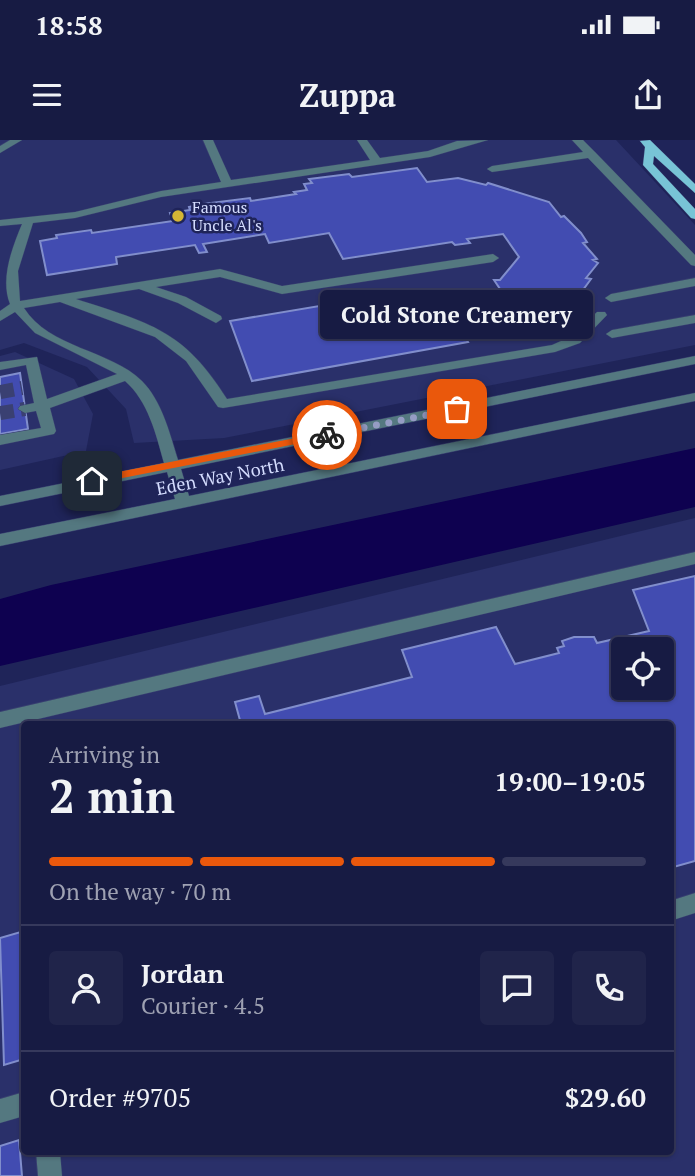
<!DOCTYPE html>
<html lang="en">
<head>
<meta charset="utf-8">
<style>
  :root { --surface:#171b43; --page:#20244a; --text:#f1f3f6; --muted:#9ea1b2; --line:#36395c; --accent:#ea580c }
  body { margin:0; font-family:"PT Serif",serif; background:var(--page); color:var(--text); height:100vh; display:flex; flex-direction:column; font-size:26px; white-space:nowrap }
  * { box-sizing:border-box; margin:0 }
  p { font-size:23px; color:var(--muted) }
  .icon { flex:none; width:38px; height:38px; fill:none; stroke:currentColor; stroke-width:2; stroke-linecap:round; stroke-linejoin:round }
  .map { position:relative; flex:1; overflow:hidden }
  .panel { position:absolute; left:21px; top:581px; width:653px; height:434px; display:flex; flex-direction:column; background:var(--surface); border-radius:7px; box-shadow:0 2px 5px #0004,0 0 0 2px var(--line) }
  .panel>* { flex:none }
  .buttons { position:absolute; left:611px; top:497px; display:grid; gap:14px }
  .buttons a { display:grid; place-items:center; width:63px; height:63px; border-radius:7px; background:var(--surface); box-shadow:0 2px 5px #0004,0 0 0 2px var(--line); font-size:35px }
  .pin { position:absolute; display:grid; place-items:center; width:60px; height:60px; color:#fff; margin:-30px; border-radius:14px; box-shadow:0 4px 10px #0006 }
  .courier { position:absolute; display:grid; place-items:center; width:70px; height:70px; margin:-35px; border:5px solid #ea580c; border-radius:50%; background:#fff; color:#222; box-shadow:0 2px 9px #0007 }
  .bubble { position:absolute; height:49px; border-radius:7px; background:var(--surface); box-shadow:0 2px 5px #0004,0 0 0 2px var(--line); font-size:23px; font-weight:700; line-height:49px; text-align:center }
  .overview em { font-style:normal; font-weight:700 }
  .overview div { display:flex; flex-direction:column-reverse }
  .overview { display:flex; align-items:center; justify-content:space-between; height:119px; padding:0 28px }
  h1 { font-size:46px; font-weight:700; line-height:52px }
  .bar { display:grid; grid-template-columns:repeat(4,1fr); gap:10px 7px; align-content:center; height:84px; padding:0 28px }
  .bar i { height:9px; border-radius:5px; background:var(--line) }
  .bar .selected { background:var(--accent) }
  .bar p { grid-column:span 4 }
  .line { display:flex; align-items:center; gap:18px; padding:0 28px; border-top:2px solid var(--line) }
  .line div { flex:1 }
  .round { display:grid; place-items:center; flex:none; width:74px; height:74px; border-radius:7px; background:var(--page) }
  .status { display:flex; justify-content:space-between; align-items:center; height:49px; padding:0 35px; background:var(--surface); direction:ltr }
  .status svg { height:19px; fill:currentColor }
  header { display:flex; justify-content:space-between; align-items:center; height:91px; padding:0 28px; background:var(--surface); font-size:32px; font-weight:700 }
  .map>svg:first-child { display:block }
</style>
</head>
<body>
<div class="status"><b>18:58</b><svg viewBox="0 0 49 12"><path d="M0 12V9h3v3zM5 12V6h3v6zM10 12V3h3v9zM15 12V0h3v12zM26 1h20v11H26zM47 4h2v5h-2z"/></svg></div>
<header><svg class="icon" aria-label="menu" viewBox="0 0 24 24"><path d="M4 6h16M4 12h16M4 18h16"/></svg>Zuppa<svg class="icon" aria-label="share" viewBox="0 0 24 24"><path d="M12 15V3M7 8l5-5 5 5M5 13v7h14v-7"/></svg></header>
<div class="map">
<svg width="695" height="1036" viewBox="0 0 695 1036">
  <rect width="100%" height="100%" fill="#1f2459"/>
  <g fill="#2a306a" fill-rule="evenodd">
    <polygon points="0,0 616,0 695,85 695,205 224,298 134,303 126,269 87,227 24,203 0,210"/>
    <polygon points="15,212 74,239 93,274 86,311 0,330 0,216"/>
    <path d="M695,378V1036H0V546ZM623,509H662V548H623ZM24,584H670V1012H24Z"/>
  </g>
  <polygon fill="#0e0150" points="695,308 695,367 0,526 0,459 51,445"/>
  <g fill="#424cb1" stroke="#818ecc" stroke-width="2" fill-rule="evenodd">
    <polygon points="417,28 427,42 458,38 486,45 488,43 549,62 561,77 564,76 581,93 587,102 583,103 597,119 593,120 598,123 586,138 591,139 577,158 573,157 569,165 564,164 563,165 567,166 561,174 525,182 521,180 494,140 500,140 519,117 503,94 467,99 470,103 455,105 452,102 343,119 329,93 269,103 265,94 203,104 207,112 199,113 195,105 116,117 117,124 47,135 40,101 57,98 56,95 91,90 92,93 173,81 170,73 190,70 189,67 203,64 250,58 251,61 296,54 294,52 307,50 304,44 312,43 309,39 349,34 352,37"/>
    <polygon points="476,150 499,184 461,191 468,202 252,241 230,181 349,161 354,171"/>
    <polygon points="20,233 28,289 0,294 0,237"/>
    <path d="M695,436V721L670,728V584H241L235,562L259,556L265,574L412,537L402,510L496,487L515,524L559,513L557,508L564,506L562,501L574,497H594L597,503L649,491L633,450ZM623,509H662V548H623Z"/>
    <polygon points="24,791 24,919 4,925 0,798"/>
    <polygon points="19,1000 22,1036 0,1036 0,1006"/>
  </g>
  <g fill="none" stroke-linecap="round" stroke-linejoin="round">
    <g stroke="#3a4072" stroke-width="14" stroke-dasharray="14 7" stroke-linecap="butt">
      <polyline points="0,252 22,248"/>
      <polyline points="0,273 25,269"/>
    </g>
    <defs>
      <g id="minor">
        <polygon points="10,0 22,0 0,13 0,6"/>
        <path d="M203,0H213L231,40L370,20L357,0H367L380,18L428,11L457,1L488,0L430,17L161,57L75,78L33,83L18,131L20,161L220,129L282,146L493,114L499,118L493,122L282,154L220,137L156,147L186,157L221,176L222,179L216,183L178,163L139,149L76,159C150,183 184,190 227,259L552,205L570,197L597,172H605L607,175L580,203L555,212L223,268L218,267L186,221L155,197L60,162L24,168C49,208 111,210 142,241C162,261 170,294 178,320L695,216V224L181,329L189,356L695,253V261L0,406V394L175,359L167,332L0,366V356L164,323C156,294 148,261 125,241L50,268L56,291L54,294L0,305V295L41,288L36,271L25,273L18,269L20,266L34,263L26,225L0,230V222L37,217L47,259L117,234L35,193L15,172L0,181V171L10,164C0,139 12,108 22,84L0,86V80L75,72L161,51L221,42Z"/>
        <polygon points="572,0 583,0 595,12 695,115 695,126 691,125 588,18 492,32 487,29 492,26 583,12"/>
        <polygon points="695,138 695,146 611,162 605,158 611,154"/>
        <polygon points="695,175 695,183 612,198 606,194 612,190"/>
        <polygon points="695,412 695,424 0,588 0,572"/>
        <polygon points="695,753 695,773 670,781 670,761"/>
        <polygon points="24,952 24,976 0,983 0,959"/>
        <polygon points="36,1012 60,1012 62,1036 38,1036"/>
      </g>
      <polygon id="major" points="650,0 695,44 695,53 654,16 653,24 695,69 695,79 691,78 643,25 645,7 640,1"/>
    </defs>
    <use href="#minor" stroke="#383e70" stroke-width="1"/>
    <use href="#major" stroke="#383e70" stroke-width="1"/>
    <use href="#minor" fill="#547880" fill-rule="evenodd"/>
    <use href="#major" fill="#78c4d6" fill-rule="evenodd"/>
  </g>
  <polygon fill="#ea580c" points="327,292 331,293 331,297 92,344 87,341 92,337"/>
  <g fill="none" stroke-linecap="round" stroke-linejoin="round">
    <polyline stroke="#959cc4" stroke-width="7" stroke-dasharray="0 12.6" points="327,295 457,269"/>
  </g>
  <circle fill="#d5b534" stroke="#1f2459" stroke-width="2.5" cx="178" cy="76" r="7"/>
  <g text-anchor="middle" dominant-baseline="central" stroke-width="5" stroke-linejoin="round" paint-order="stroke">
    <g font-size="16" fill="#d4dcfe" stroke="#1f2459" text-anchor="start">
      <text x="192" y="67">Famous<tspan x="192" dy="18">Uncle Al's</tspan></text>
    </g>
    <g font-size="18" fill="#d4dcfe" stroke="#1f2459">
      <text transform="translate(220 336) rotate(-11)">Eden Way North</text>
    </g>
  </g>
</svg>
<div class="buttons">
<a><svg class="icon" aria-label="locate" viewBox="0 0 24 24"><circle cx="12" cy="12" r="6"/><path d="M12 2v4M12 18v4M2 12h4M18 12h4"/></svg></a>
</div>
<div class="pin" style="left:457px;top:269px;background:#ea580c"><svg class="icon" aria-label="bag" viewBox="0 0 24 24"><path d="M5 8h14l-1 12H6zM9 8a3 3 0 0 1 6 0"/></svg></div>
<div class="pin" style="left:92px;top:341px;background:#1f2937"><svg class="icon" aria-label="home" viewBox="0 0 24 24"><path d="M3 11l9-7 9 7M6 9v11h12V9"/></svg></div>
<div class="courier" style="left:327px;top:295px"><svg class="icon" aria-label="bike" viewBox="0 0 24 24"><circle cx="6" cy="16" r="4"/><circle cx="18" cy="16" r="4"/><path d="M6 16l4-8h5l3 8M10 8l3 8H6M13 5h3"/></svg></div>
<div class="bubble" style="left:320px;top:150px;width:273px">Cold Stone Creamery</div>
<section class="panel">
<div class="overview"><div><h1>2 min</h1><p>Arriving in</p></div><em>19:00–19:05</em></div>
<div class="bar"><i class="selected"></i><i class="selected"></i><i class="selected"></i><i></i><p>On the way · 70 m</p></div>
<div class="line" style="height:126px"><a class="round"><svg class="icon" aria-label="person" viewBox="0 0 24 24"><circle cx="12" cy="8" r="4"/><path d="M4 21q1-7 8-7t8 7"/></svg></a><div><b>Jordan</b><p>Courier · 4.5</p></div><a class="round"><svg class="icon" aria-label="chat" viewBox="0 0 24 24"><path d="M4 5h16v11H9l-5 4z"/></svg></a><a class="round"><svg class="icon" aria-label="phone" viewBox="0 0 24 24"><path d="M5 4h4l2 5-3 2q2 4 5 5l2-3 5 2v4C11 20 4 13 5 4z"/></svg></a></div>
<div class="line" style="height:91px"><div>Order #9705</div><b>$29.60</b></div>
</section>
</div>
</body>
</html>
